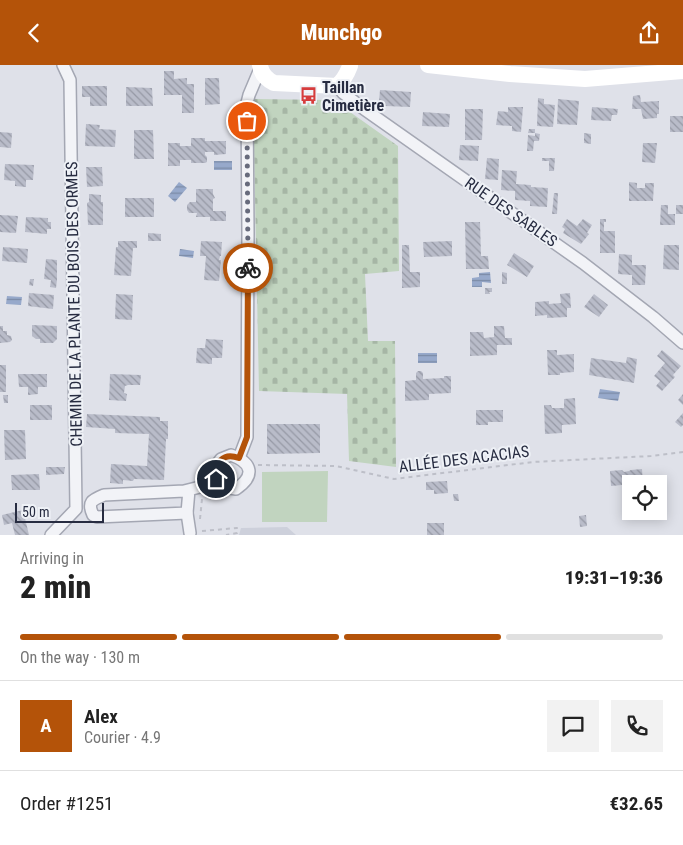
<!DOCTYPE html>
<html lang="en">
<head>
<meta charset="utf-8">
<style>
  :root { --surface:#fff; --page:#f2f2f2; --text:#222; --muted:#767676; --line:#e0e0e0; --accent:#b45309 }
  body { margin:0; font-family:"Roboto Condensed",sans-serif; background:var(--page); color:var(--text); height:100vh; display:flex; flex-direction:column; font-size:19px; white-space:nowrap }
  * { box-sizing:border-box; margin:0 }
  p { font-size:16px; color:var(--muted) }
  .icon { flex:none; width:28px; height:28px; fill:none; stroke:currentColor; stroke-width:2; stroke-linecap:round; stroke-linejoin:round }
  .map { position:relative; height:470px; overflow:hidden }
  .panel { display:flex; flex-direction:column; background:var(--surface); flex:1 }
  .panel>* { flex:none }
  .controls { position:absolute; left:622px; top:410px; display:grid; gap:10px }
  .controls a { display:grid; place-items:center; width:45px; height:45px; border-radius:0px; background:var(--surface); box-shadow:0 2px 12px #0003; font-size:25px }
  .scale { position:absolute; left:15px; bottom:12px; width:89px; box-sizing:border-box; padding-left:5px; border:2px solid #272c41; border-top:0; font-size:14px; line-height:18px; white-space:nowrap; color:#272c41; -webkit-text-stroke:4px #eef1f6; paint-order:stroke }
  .pin { position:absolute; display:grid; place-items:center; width:42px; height:42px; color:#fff; margin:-21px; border:2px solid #fff; border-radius:50%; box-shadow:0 1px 5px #0007 }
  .courier { position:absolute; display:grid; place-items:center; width:50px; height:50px; margin:-25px; border:4px solid #b45309; border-radius:50%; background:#fff; color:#222; box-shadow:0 1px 6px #0007 }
  .headline em { font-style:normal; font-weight:800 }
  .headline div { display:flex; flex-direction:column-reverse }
  .headline { display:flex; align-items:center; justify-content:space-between; height:85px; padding:0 20px }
  h1 { font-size:32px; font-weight:800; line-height:38px }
  .bar { display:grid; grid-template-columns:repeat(4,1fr); gap:8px 5px; align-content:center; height:60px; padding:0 20px }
  .bar i { height:6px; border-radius:4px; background:var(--line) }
  .bar .current { background:var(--accent) }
  .bar p { grid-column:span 4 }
  .line { display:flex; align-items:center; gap:12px; padding:0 20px; border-top:1px solid var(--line) }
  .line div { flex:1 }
  .round { display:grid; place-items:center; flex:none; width:52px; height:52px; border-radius:0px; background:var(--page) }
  header { display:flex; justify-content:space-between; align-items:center; height:65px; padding:0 20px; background:var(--accent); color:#fff; font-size:22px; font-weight:800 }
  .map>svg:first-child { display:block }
</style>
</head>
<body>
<header><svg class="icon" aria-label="back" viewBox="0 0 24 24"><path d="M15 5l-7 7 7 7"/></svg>Munchgo<svg class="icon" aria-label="share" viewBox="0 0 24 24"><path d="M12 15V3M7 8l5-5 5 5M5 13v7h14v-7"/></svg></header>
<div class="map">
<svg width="683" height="470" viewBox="0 0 683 470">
  <defs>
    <pattern id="cemetery-stones" width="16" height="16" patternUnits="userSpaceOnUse" patternTransform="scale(1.25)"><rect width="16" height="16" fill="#c1d4bf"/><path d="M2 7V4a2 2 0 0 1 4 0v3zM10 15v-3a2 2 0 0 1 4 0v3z" fill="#a6b6a5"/></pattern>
    <pattern id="water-rules" width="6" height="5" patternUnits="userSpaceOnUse" patternTransform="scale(1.25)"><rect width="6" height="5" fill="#97a9cb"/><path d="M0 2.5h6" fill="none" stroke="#7b8aa6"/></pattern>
    <pattern id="building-back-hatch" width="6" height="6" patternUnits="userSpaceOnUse" patternTransform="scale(1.25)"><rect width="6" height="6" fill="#b9bcc9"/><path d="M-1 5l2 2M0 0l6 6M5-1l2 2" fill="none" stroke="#9699a5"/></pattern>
  </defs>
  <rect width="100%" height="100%" fill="#dfe1e9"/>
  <polygon fill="#cdd0db" points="287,462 296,470 239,470 241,463"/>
  <polygon fill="#c1d4bf" points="328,406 327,457 262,457 262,407"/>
  <polygon fill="url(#cemetery-stones)" points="253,34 333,35 398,81 399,206 365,209 368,276 395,276 396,402 349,396 347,329 259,326"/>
  <g fill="url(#water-rules)">
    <rect x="214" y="96" width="18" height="9"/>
    <polygon points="179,117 187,123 175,137 168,131"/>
    <polygon points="180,184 194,186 193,193 179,191"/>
    <polygon points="490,207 491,218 482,217 482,222 472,222 472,213 479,212 479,208"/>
    <polygon points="7,231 22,232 21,240 6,239"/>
    <rect x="418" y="288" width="19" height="10"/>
    <polygon points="600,324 620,327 618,336 598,333"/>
  </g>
  <g fill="url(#building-back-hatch)">
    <polygon points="164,6 174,6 174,14 187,13 187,19 194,19 194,48 182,48 182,30 164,30"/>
    <polygon points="205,13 219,13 220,39 205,40"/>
    <polygon points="82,21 107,21 107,41 90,41 90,32 82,32"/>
    <polygon points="126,22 152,23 153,41 126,41"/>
    <polygon points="380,25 411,27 410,42 385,41 385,37 379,36"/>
    <polygon points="640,30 641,37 659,36 659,49 657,49 657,53 643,54 641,44 632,44 633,31"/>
    <polygon points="538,33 544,34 544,39 555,40 553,62 537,61"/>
    <polygon points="558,34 579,36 577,60 557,59"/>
    <polygon points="508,42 523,42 521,67 512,66 512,61 496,60 498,46 508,47"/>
    <polygon points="592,42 618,44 617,50 612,50 611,56 591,55"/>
    <polygon points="465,44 483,44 482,75 465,75"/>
    <polygon points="423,47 450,49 449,62 422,61"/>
    <rect x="670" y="51" width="13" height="16"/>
    <polygon points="86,59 100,60 99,64 116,65 115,82 85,81"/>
    <polygon points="529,64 535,64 535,68 528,68"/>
    <polygon points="134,65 153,65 154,94 134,94"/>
    <polygon points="0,67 12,68 11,83 0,82"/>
    <polygon points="535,68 540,69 539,76 534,76 533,86 527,86 528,70 535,71"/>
    <polygon points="584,68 591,69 591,79 584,78"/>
    <polygon points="191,73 205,73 205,76 226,76 226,89 214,90 214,87 205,87 205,90 207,92 207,97 205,98 191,98 191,95 180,95 180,101 168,101 168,78 180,78 180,81 191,81"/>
    <polygon points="643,78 657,78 655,98 642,97"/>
    <polygon points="460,80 479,81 478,96 459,95"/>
    <polygon points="487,93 499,94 498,115 485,114"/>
    <polygon points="542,93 555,93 554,106 549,106 549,96 542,96"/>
    <polygon points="5,99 34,100 33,115 26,115 26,122 15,121 15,116 4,115"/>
    <polygon points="86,102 102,102 103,121 87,122"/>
    <polygon points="502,105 517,106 516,119 531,120 531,122 548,123 547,142 530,141 530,136 515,135 515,126 501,125"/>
    <polygon points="629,117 637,118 637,123 645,123 645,118 654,118 653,136 629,136"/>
    <polygon points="196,124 213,124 213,129 215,133 213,134 213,146 226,146 226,156 210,156 210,152 196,152 197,148 189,148 187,145 187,140 190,137 196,137"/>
    <polygon points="554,128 558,128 557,149 552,149"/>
    <polygon points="89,129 101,130 101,137 103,137 103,160 88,160 87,138 89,137"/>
    <rect x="125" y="133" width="29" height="19"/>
    <polygon points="661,140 668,140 668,149 675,149 675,160 660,160"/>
    <rect x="676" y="140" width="7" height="9"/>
    <polygon points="0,150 18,151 16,168 0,167"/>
    <polygon points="26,152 48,153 48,157 51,157 51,164 47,164 47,169 25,167"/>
    <polygon points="567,154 577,161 583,154 592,160 587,168 589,169 581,179 563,168 565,164 562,162"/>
    <polygon points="600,154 606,154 606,157 604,157 604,166 615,166 615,188 600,188"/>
    <polygon points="465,157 480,157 481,191 488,191 489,204 466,204"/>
    <polygon points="148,168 161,169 161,176 148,176"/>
    <polygon points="118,176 137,176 137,183 133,183 131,211 114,210 116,182 118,182"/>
    <polygon points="201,176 222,177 221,191 220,191 219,195 221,195 219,216 204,215 206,191 200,191"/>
    <polygon points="452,176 452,191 424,192 423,177"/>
    <polygon points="402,180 409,180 410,207 420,207 420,222 402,223"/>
    <polygon points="664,180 679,180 679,205 663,204"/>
    <polygon points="3,182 28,184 27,198 2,196"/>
    <polygon points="514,188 534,201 527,212 507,200"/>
    <polygon points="619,189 632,190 632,200 646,200 645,220 632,220 632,210 618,209"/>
    <polygon points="46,194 57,195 57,215 56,223 50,222 51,215 44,214"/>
    <polygon points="502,207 507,208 507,219 502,219"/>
    <polygon points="30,214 34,214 33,221 29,220"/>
    <polygon points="485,223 492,223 492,227 489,227 490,229 485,229"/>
    <polygon points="29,228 54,230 53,244 28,241"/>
    <polygon points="570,228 571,243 567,243 567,252 547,253 547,250 535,251 535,237 549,236 549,239 561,238 560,229"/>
    <polygon points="116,229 133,230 132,255 115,254"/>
    <polygon points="594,229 608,240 599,252 584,242"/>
    <polygon points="32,260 57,261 57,274 53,278 40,278 40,274 36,274 32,271"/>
    <polygon points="0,261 3,261 3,266 7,266 7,270 11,271 12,275 10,277 0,278"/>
    <polygon points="494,261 504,261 505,273 512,273 512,280 497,280 497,290 470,291 470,267 483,267 484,273 494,272"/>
    <polygon points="206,274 223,275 222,293 212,293 212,299 196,298 197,283 205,283"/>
    <polygon points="547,285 557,285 557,290 574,289 574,307 560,308 560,310 548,310"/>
    <polygon points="662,285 681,301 673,310 675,312 662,326 656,321 660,316 654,311 665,298 657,291"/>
    <polygon points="627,292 637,294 634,318 589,310 591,293 626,298"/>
    <rect x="0" y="300" width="6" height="27"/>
    <polygon points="418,306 421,306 423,308 423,314 444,313 444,311 451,311 451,328 429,329 429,335 405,336 405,316 416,315 416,308"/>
    <polygon points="18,309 47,309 47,322 38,322 38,329 28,330 28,322 19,322"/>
    <polygon points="110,309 141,310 140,320 128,320 125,321 124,328 127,329 126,336 109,335"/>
    <polygon points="683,329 683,340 678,335"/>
    <polygon points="3,330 8,330 8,338 4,338"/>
    <polygon points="575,333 576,359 562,360 562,368 545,369 544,340 551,340 552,343 564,343 564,334"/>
    <rect x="30" y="340" width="22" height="15"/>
    <polygon points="476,345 503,345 503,357 488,357 488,360 476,360"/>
    <polygon points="683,348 683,360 681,362 675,357"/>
    <polygon points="87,349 160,352 160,356 168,356 168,374 166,374 164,415 134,414 133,416 123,415 123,419 110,418 111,399 147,401 149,369 115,368 115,364 86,362"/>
    <polygon points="267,359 320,359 320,388 267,389"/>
    <polygon points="4,365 25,365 26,394 5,395"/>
    <polygon points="46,402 65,402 64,409 46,410"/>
    <polygon points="642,404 643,419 631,419 631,426 622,427 622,420 611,421 610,406 622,405 624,407 629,406 631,405"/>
    <polygon points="39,409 40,425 12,425 11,410"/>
    <polygon points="447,416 448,428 434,429 434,425 426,425 426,417"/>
    <polygon points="453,429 458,429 459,436 454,436"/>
    <polygon points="23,445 29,470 15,470 12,458 4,460 2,450"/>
    <polygon points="586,450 587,461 580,462 579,451"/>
    <rect x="427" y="458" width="17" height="12"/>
  </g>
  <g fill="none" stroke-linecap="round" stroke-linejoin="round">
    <defs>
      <g id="street">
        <polyline points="337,21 343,28 364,44 583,198 653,252 683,278"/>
        <path d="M231,390C253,398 255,411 236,424L224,422L216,414L215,402L221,394Z"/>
        <polyline points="239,393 247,372 248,168 247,38 249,30 260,4"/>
        <path d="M189,425L187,448L97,452L93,450C87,437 92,435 104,430L184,426L200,422L216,414"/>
        <polyline points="187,448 190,468"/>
        <polyline points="51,470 76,444 70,15 63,0"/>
      </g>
    </defs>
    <use href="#street" stroke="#a4a7b3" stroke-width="14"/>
    <g stroke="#bdbfc8" stroke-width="2" stroke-dasharray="4 4" stroke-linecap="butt">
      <polyline points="258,400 336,401 394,414 533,397 651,391 683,387"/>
      <polyline points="200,454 202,434"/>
      <polyline points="202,466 237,463 237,468 226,470"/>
    </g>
    <use href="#street" stroke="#f2f3f7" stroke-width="11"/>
    <g stroke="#fff" stroke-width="16">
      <path d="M260,0C261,9 266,14 274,18L337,21C344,15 347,9 350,1V0"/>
      <polyline points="428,0 510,9 585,14 683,6"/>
    </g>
  </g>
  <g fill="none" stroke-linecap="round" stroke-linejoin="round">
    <polyline stroke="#676b7c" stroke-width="5" stroke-dasharray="0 9" points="247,56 248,203"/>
    <path stroke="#b45309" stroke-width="6" d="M216,414L215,402C222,392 227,389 239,393L247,372L248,203"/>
  </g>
  <defs>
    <symbol id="bus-bare" viewBox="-9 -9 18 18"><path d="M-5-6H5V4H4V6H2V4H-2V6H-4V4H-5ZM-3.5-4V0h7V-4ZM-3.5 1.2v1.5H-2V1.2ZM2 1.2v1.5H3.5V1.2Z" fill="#d63c3c" stroke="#eef1f6" stroke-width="2.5" paint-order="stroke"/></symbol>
  </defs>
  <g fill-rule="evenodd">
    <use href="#bus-bare" x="296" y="18" width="25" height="25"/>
  </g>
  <g text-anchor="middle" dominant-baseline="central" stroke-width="4" stroke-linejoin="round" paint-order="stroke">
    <g font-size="16" font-weight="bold" fill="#272c41" stroke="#eef1f6" text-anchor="start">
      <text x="322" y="22">Taillan<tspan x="322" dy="18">Cimetière</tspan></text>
    </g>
    <g font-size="16" fill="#272c41" stroke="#eef1f6">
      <text transform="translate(511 147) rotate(35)">RUE DES SABLES</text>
      <text transform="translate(74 239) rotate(-91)">CHEMIN DE LA PLANTE DU BOIS DES ORMES</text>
      <text transform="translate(464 394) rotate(-7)">ALLÉE DES ACACIAS</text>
    </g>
  </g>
</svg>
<div class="controls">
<a><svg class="icon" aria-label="locate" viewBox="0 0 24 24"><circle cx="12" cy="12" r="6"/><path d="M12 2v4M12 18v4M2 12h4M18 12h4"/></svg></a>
</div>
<div class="scale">50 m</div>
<div class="pin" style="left:247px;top:56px;background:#ea580c"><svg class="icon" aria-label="bag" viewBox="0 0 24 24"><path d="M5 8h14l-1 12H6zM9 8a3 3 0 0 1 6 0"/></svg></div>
<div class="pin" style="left:216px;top:414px;background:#1f2937"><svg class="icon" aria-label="home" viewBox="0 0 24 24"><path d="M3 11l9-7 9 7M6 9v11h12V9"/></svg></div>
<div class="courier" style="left:248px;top:203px"><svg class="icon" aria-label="bike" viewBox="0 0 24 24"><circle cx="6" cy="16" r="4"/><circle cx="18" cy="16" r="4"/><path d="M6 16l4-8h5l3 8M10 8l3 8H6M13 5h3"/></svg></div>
</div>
<section class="panel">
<div class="headline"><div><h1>2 min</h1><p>Arriving in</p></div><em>19:31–19:36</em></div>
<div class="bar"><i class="current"></i><i class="current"></i><i class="current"></i><i></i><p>On the way · 130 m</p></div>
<div class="line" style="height:90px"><b class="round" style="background:var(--accent);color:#fff">A</b><div><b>Alex</b><p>Courier · 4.9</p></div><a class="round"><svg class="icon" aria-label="chat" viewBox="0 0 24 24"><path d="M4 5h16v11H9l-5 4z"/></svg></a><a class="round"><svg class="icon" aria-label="phone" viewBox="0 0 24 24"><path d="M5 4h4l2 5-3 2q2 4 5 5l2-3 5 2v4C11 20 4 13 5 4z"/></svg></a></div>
<div class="line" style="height:65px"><div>Order #1251</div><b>€32.65</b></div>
</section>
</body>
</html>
